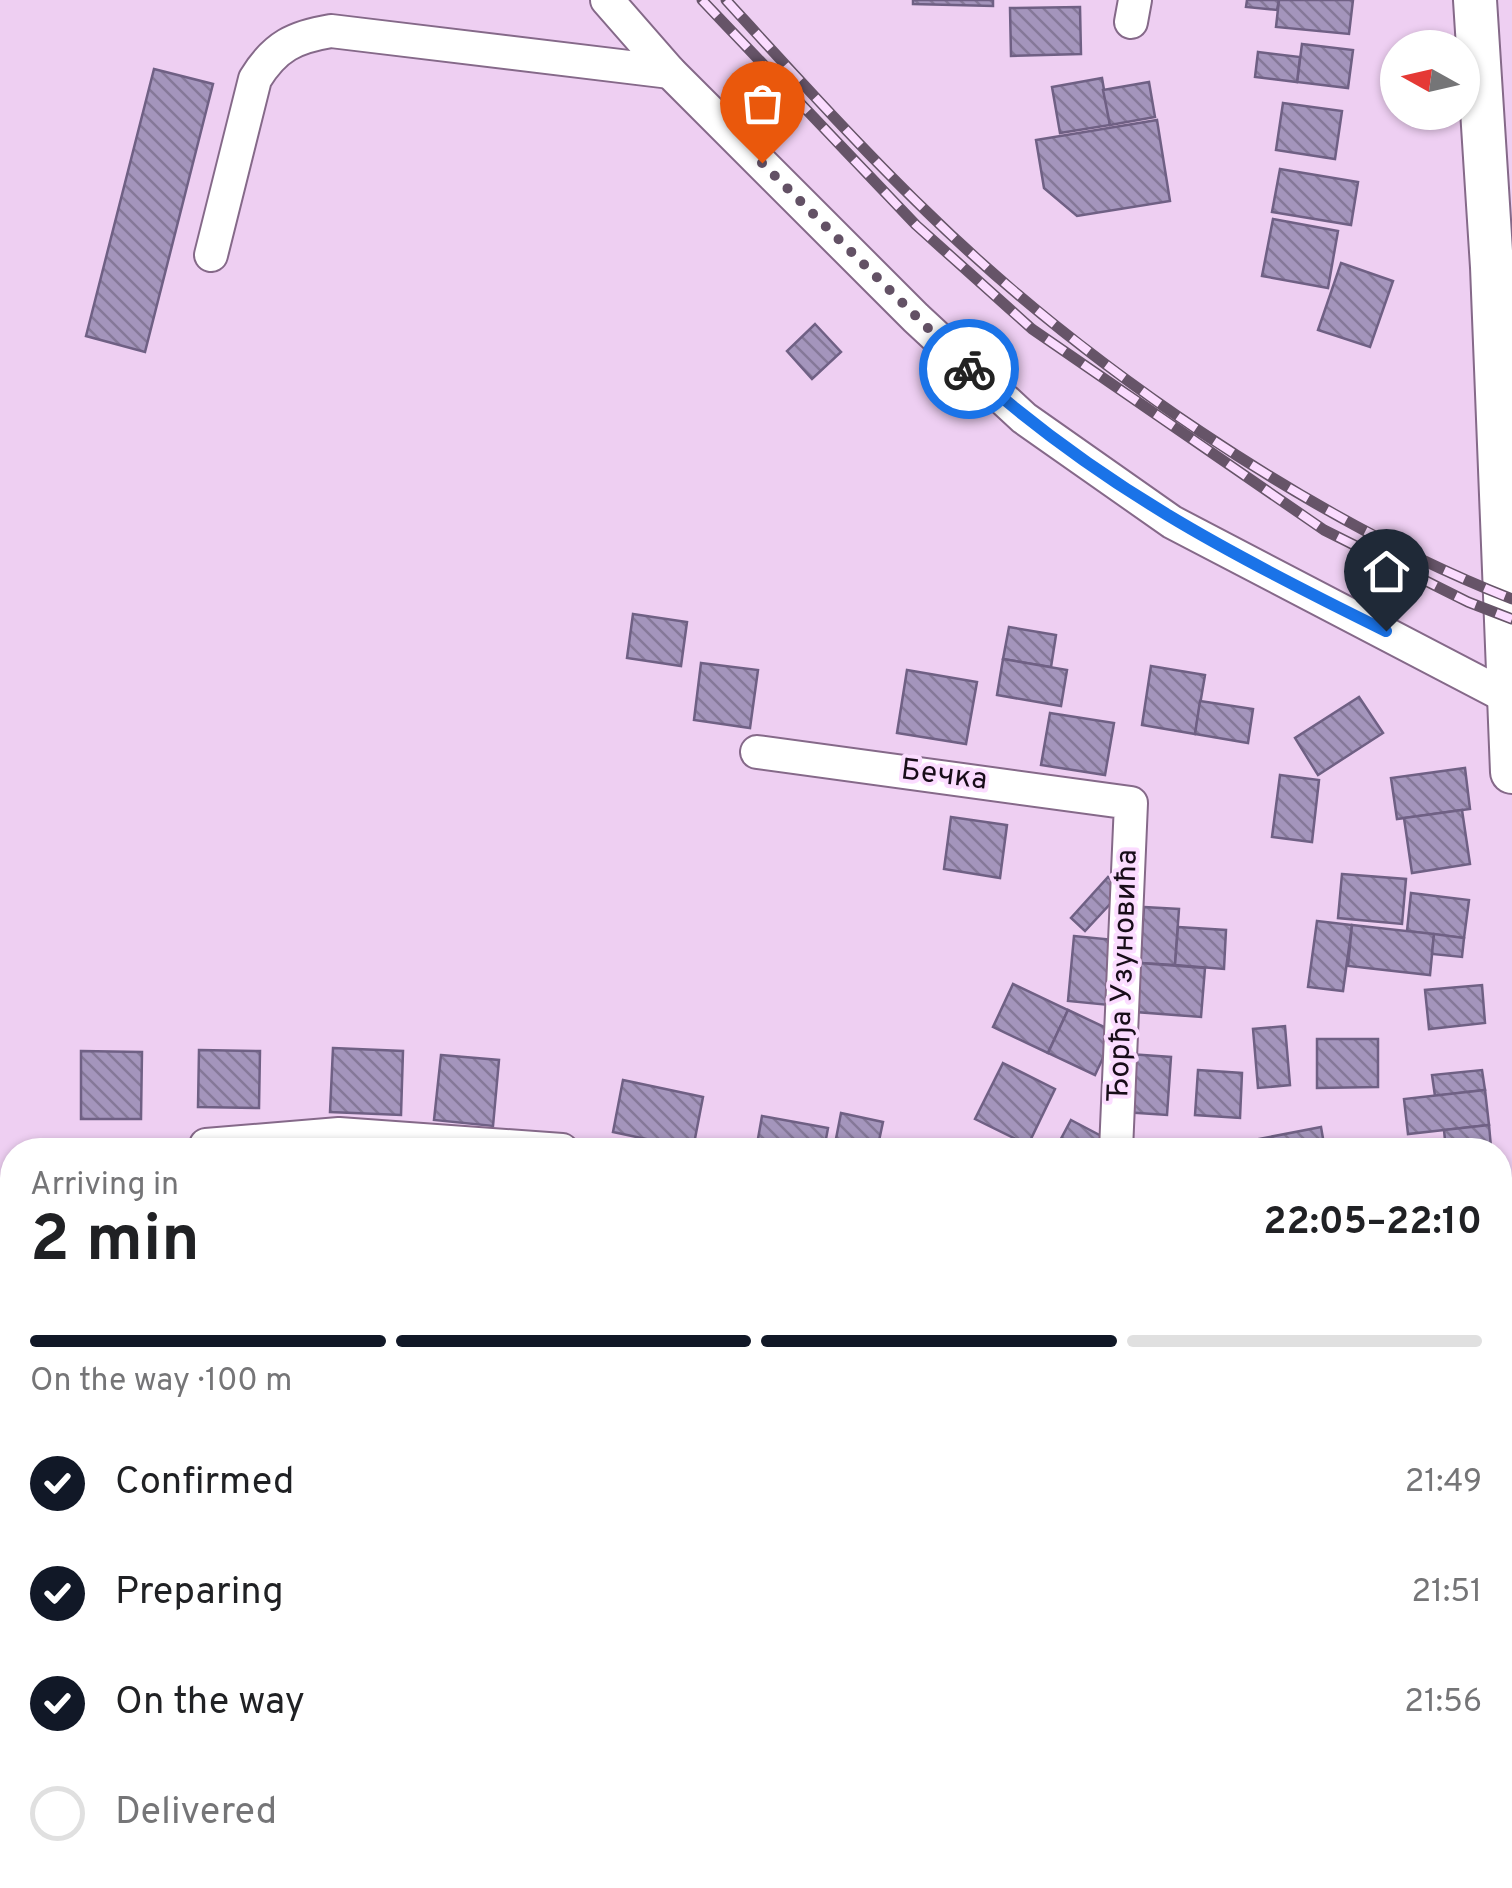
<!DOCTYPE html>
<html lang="en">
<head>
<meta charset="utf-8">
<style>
  :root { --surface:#fff; --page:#f6f6f6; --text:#202124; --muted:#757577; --line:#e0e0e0; --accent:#111827 }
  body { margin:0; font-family:Overpass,sans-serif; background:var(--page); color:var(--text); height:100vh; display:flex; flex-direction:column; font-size:38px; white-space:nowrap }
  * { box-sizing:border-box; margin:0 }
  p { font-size:32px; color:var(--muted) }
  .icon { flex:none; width:55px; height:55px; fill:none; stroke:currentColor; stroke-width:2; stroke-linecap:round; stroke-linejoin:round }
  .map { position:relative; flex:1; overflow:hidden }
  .panel { position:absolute; left:0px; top:1138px; width:1512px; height:752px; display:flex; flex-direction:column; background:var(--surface); border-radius:40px 40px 0 0; box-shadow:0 2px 8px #0004 }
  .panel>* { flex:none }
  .needle { width:65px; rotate:278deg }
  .buttons { position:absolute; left:1380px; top:30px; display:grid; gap:20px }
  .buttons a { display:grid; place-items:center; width:100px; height:100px; border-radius:50%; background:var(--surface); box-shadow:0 2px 8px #0004; font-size:50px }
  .pin { position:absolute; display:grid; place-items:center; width:85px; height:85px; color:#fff; margin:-102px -42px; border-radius:50% 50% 50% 0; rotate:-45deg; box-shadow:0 0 10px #0007 }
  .pin .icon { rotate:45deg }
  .courier { position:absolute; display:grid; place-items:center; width:100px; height:100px; margin:-50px; border:8px solid #1a73e8; border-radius:50%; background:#fff; color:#222; box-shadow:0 2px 12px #0007 }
  .summary em { font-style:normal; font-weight:700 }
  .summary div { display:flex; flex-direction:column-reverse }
  .summary { display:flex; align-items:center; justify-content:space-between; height:170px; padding:0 30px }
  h1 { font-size:65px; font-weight:700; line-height:75px }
  .bar { display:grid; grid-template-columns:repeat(4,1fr); gap:15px 10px; align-content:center; height:120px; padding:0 30px }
  .bar i { height:12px; border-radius:8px; background:var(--line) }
  .bar .on { background:var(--accent) }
  .bar p { grid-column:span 4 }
  ol { padding:0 30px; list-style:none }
  li { display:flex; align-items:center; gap:30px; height:110px }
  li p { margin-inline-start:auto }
  li .icon { padding:10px; border-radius:50%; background:var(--accent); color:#fff; stroke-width:4 }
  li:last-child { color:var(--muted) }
  li i { width:55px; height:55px; border:5px solid var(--line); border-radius:50% }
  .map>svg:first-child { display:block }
</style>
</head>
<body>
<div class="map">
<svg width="1512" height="1888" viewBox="0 0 1512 1888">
  <defs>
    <pattern id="building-back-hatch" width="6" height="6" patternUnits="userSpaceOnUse" patternTransform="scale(2.5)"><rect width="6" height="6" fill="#a495bc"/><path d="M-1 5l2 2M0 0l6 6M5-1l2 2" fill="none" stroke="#857898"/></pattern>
  </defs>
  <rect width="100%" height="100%" fill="#eecff2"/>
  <g fill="url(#building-back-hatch)" stroke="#6f6084" stroke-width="2.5">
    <polygon points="913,0 993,0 993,6 913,4"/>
    <polygon points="1247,0 1279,0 1277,10 1246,7"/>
    <polygon points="1279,0 1353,0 1349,34 1276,27"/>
    <polygon points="1080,7 1081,54 1011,56 1010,8"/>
    <polygon points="1302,44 1353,50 1348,88 1297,82"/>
    <polygon points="1258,52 1300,57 1297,82 1255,77"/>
    <polygon points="154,69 213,84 145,352 86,336"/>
    <polygon points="1102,78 1110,125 1060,133 1052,87"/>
    <polygon points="1149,82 1155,117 1110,125 1103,90"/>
    <polygon points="1283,103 1342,111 1335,159 1276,150"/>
    <polygon points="1157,120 1170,201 1077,216 1044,188 1036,140"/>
    <polygon points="1280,169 1358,182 1351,225 1272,212"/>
    <polygon points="1273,219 1338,231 1328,288 1262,276"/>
    <polygon points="1341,263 1393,281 1370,347 1318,330"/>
    <polygon points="815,324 841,352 812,379 787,351"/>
    <polygon points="633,614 687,622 681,666 627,658"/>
    <polygon points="1009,627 1056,635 1051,667 1003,659"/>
    <polygon points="1003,659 1067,670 1061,706 997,695"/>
    <polygon points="701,663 758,670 750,728 694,720"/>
    <polygon points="1151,666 1205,675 1195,734 1142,725"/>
    <polygon points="907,670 977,682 966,744 897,733"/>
    <polygon points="1359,697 1383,733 1318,775 1295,738"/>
    <polygon points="1200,701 1253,709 1248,743 1195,734"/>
    <polygon points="1050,713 1114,723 1105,775 1041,765"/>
    <polygon points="1465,768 1470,809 1397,819 1391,778"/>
    <polygon points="1280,775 1319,780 1312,842 1272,837"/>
    <polygon points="1462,810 1470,864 1412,873 1404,818"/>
    <polygon points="951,817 1007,825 1000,878 944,869"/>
    <polygon points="1342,874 1406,879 1402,924 1338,918"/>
    <polygon points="1108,877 1123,890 1085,931 1071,918"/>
    <polygon points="1411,893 1469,900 1464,938 1407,931"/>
    <polygon points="1144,907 1179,909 1175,965 1140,963"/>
    <polygon points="1317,921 1352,925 1343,991 1308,987"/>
    <polygon points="1352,925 1434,934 1430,975 1348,966"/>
    <polygon points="1178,927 1226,930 1224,969 1175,965"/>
    <polygon points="1434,934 1464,938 1462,957 1432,954"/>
    <polygon points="1074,936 1125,941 1119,1006 1068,1001"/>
    <polygon points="1140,963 1205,968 1201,1017 1136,1012"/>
    <polygon points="1013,984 1068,1010 1048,1053 993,1027"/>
    <polygon points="1482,985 1485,1023 1429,1029 1425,990"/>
    <polygon points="1068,1010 1115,1032 1095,1075 1048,1053"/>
    <polygon points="1285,1026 1290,1085 1258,1088 1253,1029"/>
    <polygon points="1317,1039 1378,1039 1378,1087 1317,1088"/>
    <polygon points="333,1048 403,1051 401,1115 330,1112"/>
    <polygon points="199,1050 260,1051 259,1108 198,1107"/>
    <polygon points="81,1051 142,1052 141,1119 81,1119"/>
    <polygon points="1129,1054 1171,1057 1167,1115 1124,1112"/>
    <polygon points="441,1055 499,1060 493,1126 434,1120"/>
    <polygon points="1003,1063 1055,1089 1028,1145 975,1119"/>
    <polygon points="1198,1070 1242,1073 1240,1118 1195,1115"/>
    <polygon points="1482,1070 1485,1090 1435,1096 1432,1075"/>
    <polygon points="623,1080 703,1097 693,1149 613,1132"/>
    <polygon points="1485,1090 1489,1125 1408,1134 1404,1099"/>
    <polygon points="841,1113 883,1122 877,1150 835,1144"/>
    <polygon points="762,1116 828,1128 824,1150 756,1150"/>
    <polygon points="1071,1120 1107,1139 1101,1150 1055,1150"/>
    <polygon points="1489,1125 1491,1147 1446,1150 1444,1130"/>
    <polygon points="1321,1127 1325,1150 1261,1150 1259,1139"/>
    <polygon points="1509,1532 1512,1611 1500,1613 1500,1533"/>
    <polygon points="1508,1755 1512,1755 1512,1785 1500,1786 1500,1757"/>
    <polygon points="1506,1802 1511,1866 1500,1867 1500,1803"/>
    <polygon points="1512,1866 1512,1888 1455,1888 1454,1878 1500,1878 1500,1867"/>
  </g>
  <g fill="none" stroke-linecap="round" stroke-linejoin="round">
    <defs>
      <g id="minor">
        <polyline points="607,0 670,72 916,318 1024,418 1172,522 1507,697"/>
        <polyline points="1131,22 1135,0"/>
        <path d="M211,255L255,79C275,46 295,37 331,31L670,72"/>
        <polyline points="757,752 1131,803 1116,1150"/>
        <polyline points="206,1145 339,1134 562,1150"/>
        <polyline points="1500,1458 1512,1458"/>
      </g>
      <polyline id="major" points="1475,0 1492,267 1512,772"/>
    </defs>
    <use href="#minor" stroke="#856989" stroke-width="36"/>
    <use href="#major" stroke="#856989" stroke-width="46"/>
    <use href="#minor" stroke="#fff" stroke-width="32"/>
    <use href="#major" stroke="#fff" stroke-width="42"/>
    <defs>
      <g id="rail">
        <polyline points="702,0 916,225 1032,329 1324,530 1468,602 1512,619"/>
        <path d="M726,0C791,71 856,143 925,210C1080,362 1310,520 1512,599"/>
      </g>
    </defs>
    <use href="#rail" stroke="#665468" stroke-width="11"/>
    <use href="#rail" stroke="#fbdcff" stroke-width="8" stroke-dasharray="22" stroke-linecap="butt"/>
  </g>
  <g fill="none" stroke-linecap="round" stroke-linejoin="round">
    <polyline stroke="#635165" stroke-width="10" stroke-dasharray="0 18" points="762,163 969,369"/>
    <path stroke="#1a73e8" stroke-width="12" d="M969,369C1100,486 1229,554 1386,631"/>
  </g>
  <g text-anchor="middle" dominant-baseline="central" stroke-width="8" stroke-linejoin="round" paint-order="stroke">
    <g font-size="30" fill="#180d19" stroke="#fbdcff">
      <text transform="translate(944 776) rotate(7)">Бечка</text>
      <text transform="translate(1124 976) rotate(-88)">Ђорђа Узуновића</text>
    </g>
  </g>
</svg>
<div class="buttons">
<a><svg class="needle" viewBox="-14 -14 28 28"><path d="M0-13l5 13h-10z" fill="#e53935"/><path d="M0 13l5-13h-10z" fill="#757577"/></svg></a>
</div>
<div class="pin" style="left:762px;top:163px;background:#ea580c"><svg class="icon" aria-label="bag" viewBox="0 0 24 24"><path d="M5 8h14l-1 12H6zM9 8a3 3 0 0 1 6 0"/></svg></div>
<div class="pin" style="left:1386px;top:631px;background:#1f2937"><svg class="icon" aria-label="home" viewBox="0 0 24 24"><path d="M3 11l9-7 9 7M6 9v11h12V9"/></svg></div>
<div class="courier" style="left:969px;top:369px"><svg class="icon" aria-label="bike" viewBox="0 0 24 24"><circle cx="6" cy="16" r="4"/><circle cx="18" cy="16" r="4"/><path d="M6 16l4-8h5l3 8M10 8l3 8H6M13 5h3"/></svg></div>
<section class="panel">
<div class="summary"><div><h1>2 min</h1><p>Arriving in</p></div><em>22:05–22:10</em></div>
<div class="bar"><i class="on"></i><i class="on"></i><i class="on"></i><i></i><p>On the way · 100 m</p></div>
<ol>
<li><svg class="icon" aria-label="check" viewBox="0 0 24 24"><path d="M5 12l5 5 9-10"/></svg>Confirmed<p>21:49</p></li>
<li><svg class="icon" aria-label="check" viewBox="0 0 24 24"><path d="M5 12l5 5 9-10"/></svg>Preparing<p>21:51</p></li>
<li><svg class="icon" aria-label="check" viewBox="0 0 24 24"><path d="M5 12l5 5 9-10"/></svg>On the way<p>21:56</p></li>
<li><i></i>Delivered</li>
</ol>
</section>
</div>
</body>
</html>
